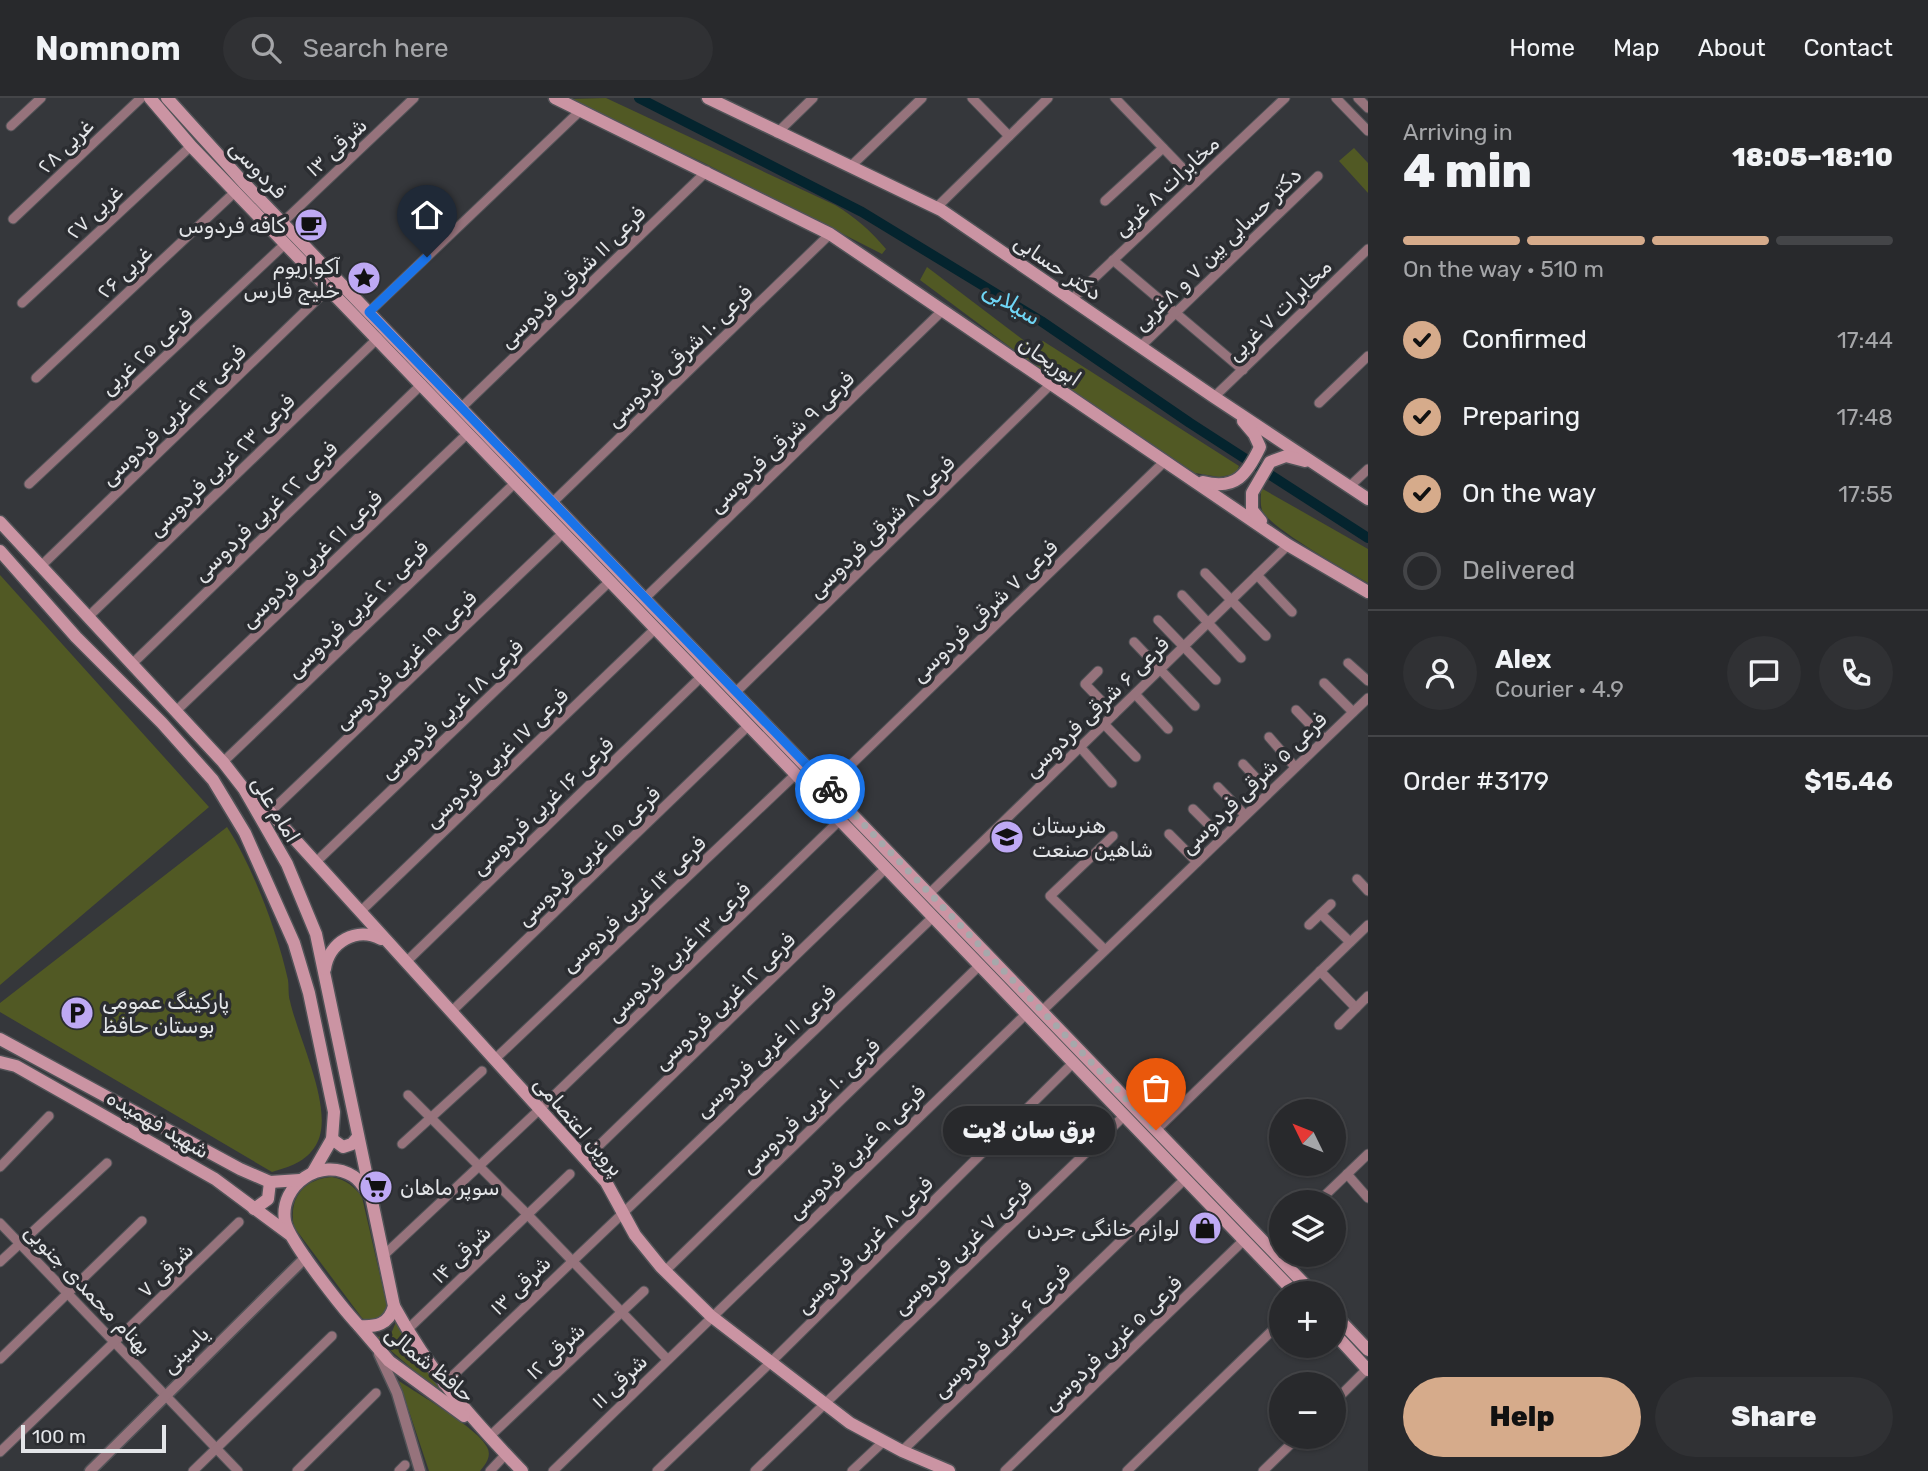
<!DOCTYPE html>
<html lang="en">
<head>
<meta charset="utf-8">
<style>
  :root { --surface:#28292c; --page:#303134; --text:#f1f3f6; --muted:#a5a6a9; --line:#444548; --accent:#d6ab8b }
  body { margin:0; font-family:Rubik,"Noto Naskh Arabic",sans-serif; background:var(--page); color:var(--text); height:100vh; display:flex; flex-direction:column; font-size:26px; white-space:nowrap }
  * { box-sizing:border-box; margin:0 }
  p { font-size:23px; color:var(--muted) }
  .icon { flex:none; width:38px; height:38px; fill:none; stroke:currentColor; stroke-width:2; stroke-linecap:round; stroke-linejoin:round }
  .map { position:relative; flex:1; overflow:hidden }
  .panel { display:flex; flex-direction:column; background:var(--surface); width:560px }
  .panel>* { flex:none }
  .needle { width:46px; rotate:313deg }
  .controls { position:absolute; left:1269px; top:1001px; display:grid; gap:14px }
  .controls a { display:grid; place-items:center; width:77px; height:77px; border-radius:50%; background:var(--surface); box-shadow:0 2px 5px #0004,0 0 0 2px var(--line); font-size:35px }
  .scale { position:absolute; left:21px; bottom:18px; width:145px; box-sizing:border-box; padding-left:7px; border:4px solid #e3e5e8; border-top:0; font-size:19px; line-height:24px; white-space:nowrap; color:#e3e5e8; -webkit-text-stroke:5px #2b2d31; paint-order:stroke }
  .pin { position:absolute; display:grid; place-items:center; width:60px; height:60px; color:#fff; margin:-72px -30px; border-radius:50% 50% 50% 0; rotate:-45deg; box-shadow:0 0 7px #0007 }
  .pin .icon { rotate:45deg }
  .courier { position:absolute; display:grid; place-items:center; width:70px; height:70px; margin:-35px; border:5px solid #1a73e8; border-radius:50%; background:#fff; color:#222; box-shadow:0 2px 9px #0007 }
  .bubble { position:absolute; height:49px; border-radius:24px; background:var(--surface); box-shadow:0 2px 5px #0004,0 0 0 2px var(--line); font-size:23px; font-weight:800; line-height:49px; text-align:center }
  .headline em { font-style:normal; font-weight:800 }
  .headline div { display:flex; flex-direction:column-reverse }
  .headline { display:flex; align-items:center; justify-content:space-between; height:119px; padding:0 35px }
  h1 { font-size:46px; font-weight:800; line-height:52px }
  .bar { display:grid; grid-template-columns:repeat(4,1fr); gap:10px 7px; align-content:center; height:84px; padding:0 35px }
  .bar i { height:9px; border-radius:5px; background:var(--line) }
  .bar .current { background:var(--accent) }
  .bar p { grid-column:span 4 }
  .line { display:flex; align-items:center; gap:18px; padding:0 35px; border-top:2px solid var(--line) }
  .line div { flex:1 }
  .round { display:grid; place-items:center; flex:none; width:74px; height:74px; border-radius:37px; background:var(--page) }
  ol { padding:0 35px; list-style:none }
  li { display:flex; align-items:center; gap:21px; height:77px }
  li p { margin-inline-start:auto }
  li .icon { padding:7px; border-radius:50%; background:var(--accent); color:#111; stroke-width:4 }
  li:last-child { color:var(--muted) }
  li i { width:38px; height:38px; border:4px solid var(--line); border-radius:50% }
  .button { display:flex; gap:14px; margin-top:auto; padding:14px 35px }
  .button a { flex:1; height:80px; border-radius:42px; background:var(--accent); color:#111; font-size:28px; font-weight:800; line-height:80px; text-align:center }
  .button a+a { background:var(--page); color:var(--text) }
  header { display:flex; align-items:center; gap:42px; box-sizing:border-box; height:98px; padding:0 35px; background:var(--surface); border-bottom:2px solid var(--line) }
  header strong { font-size:33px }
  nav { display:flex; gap:38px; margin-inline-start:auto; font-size:24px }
  .search { width:490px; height:63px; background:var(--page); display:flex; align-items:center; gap:18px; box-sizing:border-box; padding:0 24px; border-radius:38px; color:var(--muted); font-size:26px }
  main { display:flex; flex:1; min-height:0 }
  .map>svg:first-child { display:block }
</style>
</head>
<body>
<header>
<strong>Nomnom</strong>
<div class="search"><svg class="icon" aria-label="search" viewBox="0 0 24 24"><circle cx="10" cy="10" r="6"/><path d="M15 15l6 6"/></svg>Search here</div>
<nav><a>Home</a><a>Map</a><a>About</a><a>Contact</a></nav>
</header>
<main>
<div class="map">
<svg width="1368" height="1373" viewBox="0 0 1368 1373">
  <rect width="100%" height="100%" fill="#35373b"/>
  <g fill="#515924">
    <path d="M606,0L835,107C855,119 871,133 886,151L882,156L702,64L568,1Z"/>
    <polygon points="1354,50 1368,65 1368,95 1339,63"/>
    <polygon points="927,169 1030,247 1022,258 920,182"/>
    <polygon points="1043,243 1239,368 1236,376 1219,379 1195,375 1024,260 1033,249"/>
    <path d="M1261,390L1368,451V485C1349,474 1268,429 1262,412C1260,406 1261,396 1261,390Z"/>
    <polygon points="0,477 209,709 0,887"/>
    <path d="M227,729C253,769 278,836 288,882C289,889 288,897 290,903C298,940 336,1014 316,1047C306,1064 289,1069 272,1074L0,914V905Z"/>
    <path d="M332,1079C346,1082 354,1088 362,1099L387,1208L382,1221L365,1222L362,1220L294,1129C288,1101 303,1081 332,1079Z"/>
    <polygon points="396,1224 445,1299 375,1239 390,1238"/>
    <path d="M399,1283C418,1296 479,1331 487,1349C492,1358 486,1366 480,1373H429Z"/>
  </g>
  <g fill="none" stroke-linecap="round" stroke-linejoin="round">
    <polyline stroke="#04242e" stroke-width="10" points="639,0 862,114 1041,223 1190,325 1368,440"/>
    <defs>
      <g id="minor">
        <polyline points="972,0 1009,38"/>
        <polyline points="1115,0 1196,84"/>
        <polyline points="1336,0 1368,33"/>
        <polyline points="1358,0 1368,10"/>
        <polyline points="11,28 41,0"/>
        <polyline points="777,35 813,0"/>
        <polyline points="850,69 922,0"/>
        <polyline points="1105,103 1163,50"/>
        <polyline points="936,110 1048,0"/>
        <polyline points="13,121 141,0"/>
        <polyline points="283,124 414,0"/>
        <polyline points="1113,162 1243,272"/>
        <polyline points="1071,202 1285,0"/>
        <polyline points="22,205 191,48"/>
        <polyline points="369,214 581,12"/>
        <polyline points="1140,249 1318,78"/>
        <polyline points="36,280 236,93"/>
        <polyline points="1214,299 1368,151"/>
        <polyline points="1319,305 1368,258"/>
        <polyline points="462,309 707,73"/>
        <polyline points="29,386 286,145"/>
        <polyline points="1349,389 1368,371"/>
        <polyline points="553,404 830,136"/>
        <polyline points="41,468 329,190"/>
        <polyline points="1205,475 1266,538"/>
        <polyline points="1257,477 1292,514"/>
        <polyline points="1182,497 1241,560"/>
        <polyline points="645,500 942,213"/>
        <polyline points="88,519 378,240"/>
        <polyline points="1158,522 1216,582"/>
        <polyline points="1134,544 1195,608"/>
        <polyline points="133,565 422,286"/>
        <polyline points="1348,565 1368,583"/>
        <polyline points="1098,573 1085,586 1114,616"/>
        <polyline points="1324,585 1353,614"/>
        <polyline points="735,595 1050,287"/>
        <polyline points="1135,596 1168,631"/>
        <polyline points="177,612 468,335"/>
        <polyline points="1296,612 1324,641"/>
        <polyline points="1104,626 1136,659"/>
        <polyline points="1269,639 1295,669"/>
        <polyline points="1080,649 1112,685"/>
        <polyline points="223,664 516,384"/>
        <polyline points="1243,666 1269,694"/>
        <polyline points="828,689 1165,363"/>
        <polyline points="1218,689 1245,717"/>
        <polyline points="1193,711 1222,740"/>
        <polyline points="270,714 564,434"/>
        <polyline points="1169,736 1197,764"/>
        <polyline points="316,764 610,483"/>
        <polyline points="1357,781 1368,793"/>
        <polyline points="929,796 1288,447"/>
        <polyline points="360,814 656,530"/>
        <polyline points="1321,816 1350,844"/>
        <polyline points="1309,827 1331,806"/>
        <polyline points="1105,852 1050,798 1113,738"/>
        <polyline points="406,864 702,578"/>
        <polyline points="1320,873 1356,910"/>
        <polyline points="1042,913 1368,600"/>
        <polyline points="451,914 749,627"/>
        <polyline points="1339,927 1368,898"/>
        <polyline points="495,961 796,676"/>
        <polyline points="408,997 527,1116 667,1261"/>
        <polyline points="1156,1032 1368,827"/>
        <polyline points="402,1046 482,973"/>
        <polyline points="585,1061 886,770"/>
        <polyline points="0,1069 49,1018"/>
        <polyline points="1347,1076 1368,1100"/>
        <polyline points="1318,1104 1368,1056"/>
        <polyline points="0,1125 238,1373"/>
        <polyline points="1270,1151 1281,1140"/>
        <polyline points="383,1158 540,1011 840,722"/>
        <polyline points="0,1164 107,1065"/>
        <polyline points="665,1173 980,867"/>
        <polyline points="407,1232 570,1076"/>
        <polyline points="0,1261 142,1123"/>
        <polyline points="443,1287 933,819"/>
        <polyline points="1334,1304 1367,1271"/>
        <polyline points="489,1339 644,1193"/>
        <polyline points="902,1353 1185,1081"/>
        <polyline points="0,1354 239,1124"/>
        <polyline points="193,1373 332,1238"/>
        <polyline points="297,1373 376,1295"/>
        <polyline points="399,1373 405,1367"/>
        <polyline points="490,1373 506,1356"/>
        <polyline points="553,1373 1026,916"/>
        <polyline points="657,1373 770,1265 1073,965"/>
        <polyline points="755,1373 1124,1018"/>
        <polyline points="852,1373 884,1343"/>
        <polyline points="1005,1373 1244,1142"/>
        <polyline points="1127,1373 1281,1224"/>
        <polyline points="1263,1373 1298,1339"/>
      </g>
      <g id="tertiary">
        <polyline points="379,1256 397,1295 420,1373"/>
        <polyline points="90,1373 306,1159"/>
      </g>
      <g id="secondary">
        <polyline points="150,0 191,48 1295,1195"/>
        <polyline points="167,0 243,84 1313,1195"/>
        <polyline points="555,0 830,136 1288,447 1368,494"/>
        <polyline points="708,0 941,112 1214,299 1368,401"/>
        <path d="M1203,384C1236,393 1247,376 1260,349L1254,336L1243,323"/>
        <polyline points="1261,423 1252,412 1252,395 1270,364 1286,358 1305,363"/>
        <path d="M0,424L223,664L244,691L287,766L316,836L394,1208C389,1227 376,1229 359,1228C344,1212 288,1142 285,1123C279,1087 321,1058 353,1078C360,1082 365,1091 370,1098"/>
        <polyline points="0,453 76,539 162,625 213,682 245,735 294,845 309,895 334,1014 332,1041 313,1074"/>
        <polyline points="253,699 270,714 606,1084 635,1137 661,1169 711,1218 850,1325 902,1353 949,1373"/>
        <path d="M325,871C329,844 357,828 381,841"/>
        <polyline points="0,941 240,1071 270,1084 300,1082"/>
        <polyline points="0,964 16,968 215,1081 289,1136"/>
        <polyline points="332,1041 343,1049 352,1046 358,1039"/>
        <polyline points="254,1111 268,1101 270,1084"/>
        <path d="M394,1208C430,1274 471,1320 522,1373"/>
        <polyline points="1334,1216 1368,1252"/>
        <polyline points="359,1228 389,1263 464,1318"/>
        <polyline points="1334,1235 1368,1272"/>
      </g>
    </defs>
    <use href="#minor" stroke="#515357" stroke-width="11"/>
    <use href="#tertiary" stroke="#515357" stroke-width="13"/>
    <use href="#secondary" stroke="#515357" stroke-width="15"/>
    <use href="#minor" stroke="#96737c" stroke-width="9"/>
    <use href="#tertiary" stroke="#96737c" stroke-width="10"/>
    <use href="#secondary" stroke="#cb94a3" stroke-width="12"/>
  </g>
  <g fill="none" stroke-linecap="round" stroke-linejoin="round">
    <polyline stroke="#a6a8ab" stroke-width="7" stroke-dasharray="0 12.6" points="830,691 1156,1032"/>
    <polyline stroke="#1a73e8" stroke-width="9" points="427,159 369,214 830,691"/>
  </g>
  <defs>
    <symbol id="cafe-disc" viewBox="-11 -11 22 22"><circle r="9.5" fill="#bea9f4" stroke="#2b2d31"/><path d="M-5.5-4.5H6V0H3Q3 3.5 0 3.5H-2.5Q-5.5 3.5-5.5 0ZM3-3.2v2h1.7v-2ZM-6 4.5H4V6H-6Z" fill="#111"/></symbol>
    <symbol id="sight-disc" viewBox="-11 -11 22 22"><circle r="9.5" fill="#bea9f4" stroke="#2b2d31"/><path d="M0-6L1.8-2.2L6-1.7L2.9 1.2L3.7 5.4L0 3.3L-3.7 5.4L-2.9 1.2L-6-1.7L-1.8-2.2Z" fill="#111"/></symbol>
    <symbol id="school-disc" viewBox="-11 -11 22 22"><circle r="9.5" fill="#bea9f4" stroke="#2b2d31"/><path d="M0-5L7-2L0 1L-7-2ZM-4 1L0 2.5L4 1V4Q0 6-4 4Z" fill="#111"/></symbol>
    <symbol id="parking-disc" viewBox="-11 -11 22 22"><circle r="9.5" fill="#bea9f4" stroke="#2b2d31"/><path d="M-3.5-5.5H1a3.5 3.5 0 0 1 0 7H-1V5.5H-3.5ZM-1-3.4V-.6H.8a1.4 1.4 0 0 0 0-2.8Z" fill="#111"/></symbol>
    <symbol id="supermarket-disc" viewBox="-11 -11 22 22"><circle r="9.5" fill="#bea9f4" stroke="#2b2d31"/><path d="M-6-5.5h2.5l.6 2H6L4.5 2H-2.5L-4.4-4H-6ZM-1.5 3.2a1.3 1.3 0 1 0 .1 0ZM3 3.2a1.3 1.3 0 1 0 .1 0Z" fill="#111"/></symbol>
    <symbol id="shop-disc" viewBox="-11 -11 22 22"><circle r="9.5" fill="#bea9f4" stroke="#2b2d31"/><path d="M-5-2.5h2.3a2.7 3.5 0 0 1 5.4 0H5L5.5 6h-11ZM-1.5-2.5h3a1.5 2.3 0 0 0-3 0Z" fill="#111"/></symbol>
  </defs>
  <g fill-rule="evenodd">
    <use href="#cafe-disc" x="292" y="108" width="38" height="38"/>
    <use href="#sight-disc" x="345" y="161" width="38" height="38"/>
    <use href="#school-disc" x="988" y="720" width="38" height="38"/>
    <use href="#parking-disc" x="58" y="896" width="38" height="38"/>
    <use href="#supermarket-disc" x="357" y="1070" width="38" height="38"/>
    <use href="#shop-disc" x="1186" y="1111" width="38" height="38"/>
  </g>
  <g text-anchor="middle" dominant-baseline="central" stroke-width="7" stroke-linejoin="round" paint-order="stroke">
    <g font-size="21" fill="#e3e5e8" stroke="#2b2d31">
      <text transform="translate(65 48) rotate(-44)">۲۸ غربی</text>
      <text transform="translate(336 49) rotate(-43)">۱۳ شرقی</text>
      <text transform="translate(258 71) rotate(46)">فردوسی</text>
      <text transform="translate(1166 88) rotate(-43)">مخابرات ۸ غربی</text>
      <text transform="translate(94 114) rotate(-43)">۲۷ غربی</text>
      <text transform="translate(1217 151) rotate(-44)">دکتر حسابی بین ۷ و ۸غربی</text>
      <text transform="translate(1058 169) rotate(34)">دکتر حسابی</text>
      <text transform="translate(124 174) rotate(-43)">۲۶ غربی</text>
      <text transform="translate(572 179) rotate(-44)">فرعی ۱۱ شرقی فردوسی</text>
      <text transform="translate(1279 212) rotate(-44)">مخابرات ۷ غربی</text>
      <text transform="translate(146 253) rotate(-43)">فرعی ۲۵ غربی</text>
      <text transform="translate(679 258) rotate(-44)">فرعی ۱۰ شرقی فردوسی</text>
      <text transform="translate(1050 263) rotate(34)">ابوریحان</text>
      <text transform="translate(173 317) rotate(-44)">فرعی ۲۴ غربی فردوسی</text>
      <text transform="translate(781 344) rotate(-44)">فرعی ۹ شرقی فردوسی</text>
      <text transform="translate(221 367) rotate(-44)">فرعی ۲۳ غربی فردوسی</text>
      <text transform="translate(265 413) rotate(-44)">فرعی ۲۲ غربی فردوسی</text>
      <text transform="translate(881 429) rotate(-44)">فرعی ۸ شرقی فردوسی</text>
      <text transform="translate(311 461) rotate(-44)">فرعی ۲۱ غربی فردوسی</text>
      <text transform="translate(357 511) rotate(-44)">فرعی ۲۰ غربی فردوسی</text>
      <text transform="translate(984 513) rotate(-44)">فرعی ۷ شرقی فردوسی</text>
      <text transform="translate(405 562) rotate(-44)">فرعی ۱۹ غربی فردوسی</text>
      <text transform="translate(1096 609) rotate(-44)">فرعی ۶ شرقی فردوسی</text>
      <text transform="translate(451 611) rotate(-44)">فرعی ۱۸ غربی فردوسی</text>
      <text transform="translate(496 660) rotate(-44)">فرعی ۱۷ غربی فردوسی</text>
      <text transform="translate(1253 685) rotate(-44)">فرعی ۵ شرقی فردوسی</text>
      <text transform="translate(542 708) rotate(-44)">فرعی ۱۶ غربی فردوسی</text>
      <text transform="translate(276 711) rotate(59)">امام علی</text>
      <text transform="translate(588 758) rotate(-44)">فرعی ۱۵ غربی فردوسی</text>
      <text transform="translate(633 806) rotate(-43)">فرعی ۱۴ غربی فردوسی</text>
      <text transform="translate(678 854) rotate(-44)">فرعی ۱۳ غربی فردوسی</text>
      <text transform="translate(724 903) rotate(-44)">فرعی ۱۲ غربی فردوسی</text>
      <text transform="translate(765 953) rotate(-43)">فرعی ۱۱ غربی فردوسی</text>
      <text transform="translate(810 1008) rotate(-44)">فرعی ۱۰ غربی فردوسی</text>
      <text transform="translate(158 1026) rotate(30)">شهید فهمیده</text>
      <text transform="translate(579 1028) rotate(49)">پروین اعتصامی</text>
      <text transform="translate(856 1054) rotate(-44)">فرعی ۹ غربی فردوسی</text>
      <text transform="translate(864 1147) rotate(-45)">فرعی ۸ غربی فردوسی</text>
      <text transform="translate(962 1149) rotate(-44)">فرعی ۷ غربی فردوسی</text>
      <text transform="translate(461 1156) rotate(-44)">۱۴ شرقی</text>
      <text transform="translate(165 1172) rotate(-44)">۷ شرقی</text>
      <text transform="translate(520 1187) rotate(-44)">۱۳ شرقی</text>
      <text transform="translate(88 1191) rotate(46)">بهنام محمدی جنوبی</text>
      <text transform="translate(1001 1233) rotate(-44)">فرعی ۶ غربی فردوسی</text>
      <text transform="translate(1112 1245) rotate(-44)">فرعی ۵ غربی فردوسی</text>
      <text transform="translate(185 1252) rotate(-45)">یاسینی</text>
      <text transform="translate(555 1253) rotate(-43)">۱۲ شرقی</text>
      <text transform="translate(430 1266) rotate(39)">حافظ شمالی</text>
      <text transform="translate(619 1283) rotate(-44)">۱۱ شرقی</text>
    </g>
    <g font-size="21" fill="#e3e5e8" stroke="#2b2d31" text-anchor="end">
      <text x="286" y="127">کافه فردوس</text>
      <text x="340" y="168">آکواریوم<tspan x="340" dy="24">خلیج فارس</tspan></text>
      <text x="1032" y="727" text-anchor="start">هنرستان<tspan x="1032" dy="24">شاهین صنعت</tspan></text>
      <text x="102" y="903" text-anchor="start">پارکینگ عمومی<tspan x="102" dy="24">بوستان حافظ</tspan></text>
      <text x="400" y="1089" text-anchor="start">سوپر ماهان</text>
      <text x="1180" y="1130">لوازم خانگی جردن</text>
    </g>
    <g font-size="23" font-style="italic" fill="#6fd6f6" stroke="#2b2d31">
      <text transform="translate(1012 205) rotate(31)">سیلابی</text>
    </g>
  </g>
</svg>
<div class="controls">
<a><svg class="needle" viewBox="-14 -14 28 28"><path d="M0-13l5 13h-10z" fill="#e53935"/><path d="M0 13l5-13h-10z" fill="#a5a6a9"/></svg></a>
<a><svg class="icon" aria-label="layers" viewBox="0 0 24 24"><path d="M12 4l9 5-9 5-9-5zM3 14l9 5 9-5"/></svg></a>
<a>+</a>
<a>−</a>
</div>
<div class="scale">100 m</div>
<div class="pin" style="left:1156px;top:1032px;background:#ea580c"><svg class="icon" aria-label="bag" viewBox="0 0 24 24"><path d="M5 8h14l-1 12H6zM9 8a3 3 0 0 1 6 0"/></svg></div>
<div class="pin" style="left:427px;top:159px;background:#1f2937"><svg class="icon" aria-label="home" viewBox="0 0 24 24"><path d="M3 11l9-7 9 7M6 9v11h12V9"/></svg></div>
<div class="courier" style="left:830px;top:691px"><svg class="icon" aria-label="bike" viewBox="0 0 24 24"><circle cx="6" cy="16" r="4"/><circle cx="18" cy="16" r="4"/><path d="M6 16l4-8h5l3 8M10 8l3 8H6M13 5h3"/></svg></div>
<div class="bubble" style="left:943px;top:1008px;width:172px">برق سان لایت</div>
</div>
<section class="panel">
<div class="headline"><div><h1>4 min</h1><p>Arriving in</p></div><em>18:05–18:10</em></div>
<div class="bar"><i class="current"></i><i class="current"></i><i class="current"></i><i></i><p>On the way · 510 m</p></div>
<ol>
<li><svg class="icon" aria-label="check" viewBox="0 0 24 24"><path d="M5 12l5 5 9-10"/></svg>Confirmed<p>17:44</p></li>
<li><svg class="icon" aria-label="check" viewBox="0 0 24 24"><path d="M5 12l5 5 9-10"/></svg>Preparing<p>17:48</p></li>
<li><svg class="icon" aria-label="check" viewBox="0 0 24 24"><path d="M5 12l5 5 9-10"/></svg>On the way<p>17:55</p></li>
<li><i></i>Delivered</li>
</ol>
<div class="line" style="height:126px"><a class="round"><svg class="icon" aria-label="person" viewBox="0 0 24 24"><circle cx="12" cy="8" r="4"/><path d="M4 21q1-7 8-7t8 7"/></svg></a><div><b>Alex</b><p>Courier · 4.9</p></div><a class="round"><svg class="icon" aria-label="chat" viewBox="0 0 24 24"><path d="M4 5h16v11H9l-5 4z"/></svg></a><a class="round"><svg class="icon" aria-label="phone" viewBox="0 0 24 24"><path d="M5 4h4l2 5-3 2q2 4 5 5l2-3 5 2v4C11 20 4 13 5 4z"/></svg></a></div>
<div class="line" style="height:91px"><div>Order #3179</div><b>$15.46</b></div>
<div class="button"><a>Help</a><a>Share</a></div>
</section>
</main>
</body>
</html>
